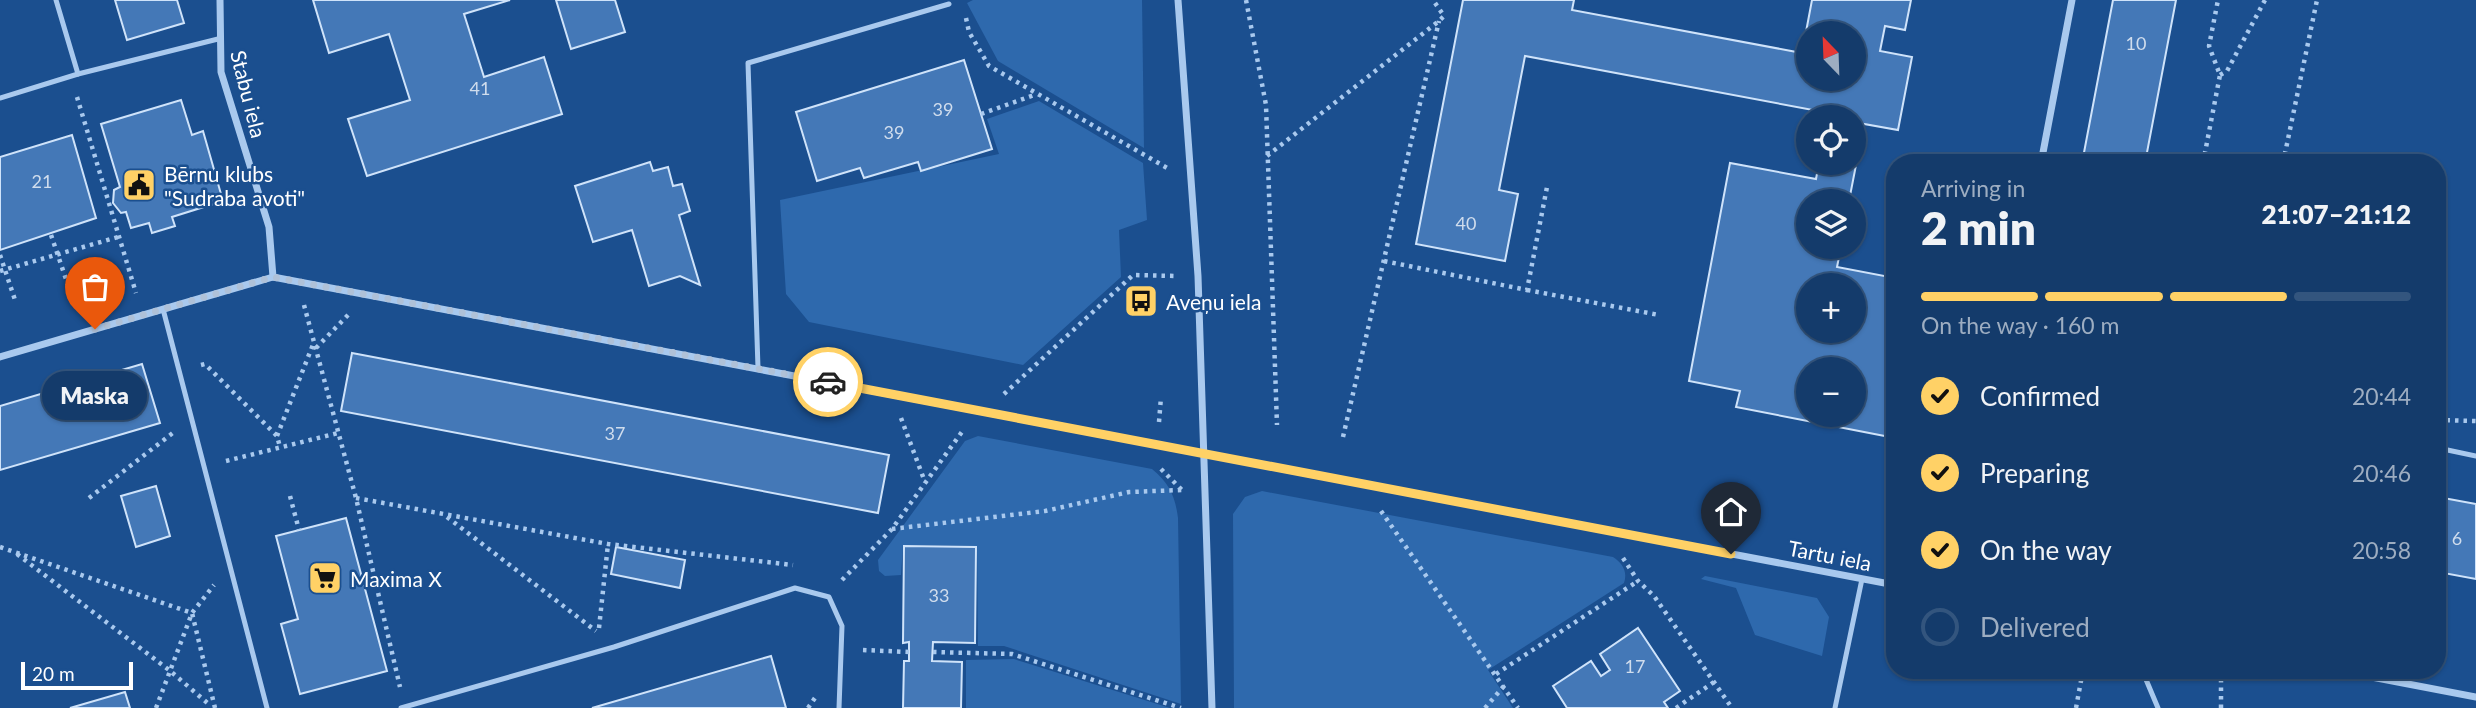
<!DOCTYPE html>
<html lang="en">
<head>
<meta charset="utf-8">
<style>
  :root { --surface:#143b6b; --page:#1d4271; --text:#f1f3f6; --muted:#9dadc1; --line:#33557e; --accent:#ffd166 }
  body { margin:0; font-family:Lato,sans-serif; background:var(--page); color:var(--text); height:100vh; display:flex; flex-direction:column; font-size:26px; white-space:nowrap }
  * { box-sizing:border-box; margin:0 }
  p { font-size:23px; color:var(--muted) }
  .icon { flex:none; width:38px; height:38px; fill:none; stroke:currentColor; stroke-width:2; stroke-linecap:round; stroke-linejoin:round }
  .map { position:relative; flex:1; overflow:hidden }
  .sheet { position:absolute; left:1886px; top:154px; width:560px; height:525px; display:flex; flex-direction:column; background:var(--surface); border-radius:28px; box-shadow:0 2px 5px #0004,0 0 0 2px var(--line) }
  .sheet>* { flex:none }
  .needle { width:46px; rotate:337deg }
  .tools { position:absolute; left:1796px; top:21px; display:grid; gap:14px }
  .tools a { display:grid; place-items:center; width:70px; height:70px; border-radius:50%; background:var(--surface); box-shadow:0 2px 5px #0004,0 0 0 2px var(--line); font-size:35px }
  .scale { position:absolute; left:21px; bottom:18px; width:112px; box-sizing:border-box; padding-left:7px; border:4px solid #fff; border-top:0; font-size:19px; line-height:24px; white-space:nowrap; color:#fff; -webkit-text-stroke:5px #1b4f8f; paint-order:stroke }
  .pin { position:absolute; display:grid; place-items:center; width:60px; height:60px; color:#fff; margin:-72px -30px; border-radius:50% 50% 50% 0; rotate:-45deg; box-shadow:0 0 7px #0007 }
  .pin .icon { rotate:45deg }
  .courier { position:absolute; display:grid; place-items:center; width:70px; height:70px; margin:-35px; border:5px solid #ffd166; border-radius:50%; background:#fff; color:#222; box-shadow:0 2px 9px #0007 }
  .bubble { position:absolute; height:49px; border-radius:24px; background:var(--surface); box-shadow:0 2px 5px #0004,0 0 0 2px var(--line); font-size:23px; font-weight:800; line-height:49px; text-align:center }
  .headline em { font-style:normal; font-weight:800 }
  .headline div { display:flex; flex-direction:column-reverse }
  .headline { display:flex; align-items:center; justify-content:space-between; height:119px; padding:0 35px }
  h1 { font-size:46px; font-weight:800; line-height:52px }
  .bar { display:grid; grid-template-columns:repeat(4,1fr); gap:10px 7px; align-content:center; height:84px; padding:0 35px }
  .bar i { height:9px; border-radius:5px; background:var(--line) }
  .bar .current { background:var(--accent) }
  .bar p { grid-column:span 4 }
  ol { padding:0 35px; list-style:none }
  li { display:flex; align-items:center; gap:21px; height:77px }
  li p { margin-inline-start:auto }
  li .icon { padding:7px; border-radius:50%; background:var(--accent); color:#111; stroke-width:4 }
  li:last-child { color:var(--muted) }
  li i { width:38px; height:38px; border:4px solid var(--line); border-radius:50% }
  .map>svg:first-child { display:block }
</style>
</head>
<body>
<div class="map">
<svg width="2476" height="708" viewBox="0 0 2476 708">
  <rect width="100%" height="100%" fill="#1b4f8f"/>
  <g fill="#2e69ad">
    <polygon points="973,0 1142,0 1144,148 998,61 967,3"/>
    <polygon points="1039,101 1143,163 1147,220 1119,230 1121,277 1023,365 809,322 786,294 780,200 999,154 987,119"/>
    <path d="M978,436L1152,469C1170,484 1175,496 1178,518L1181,704L1004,646H978L977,546L903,545L901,575L885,576L879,571L878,560L965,441Z"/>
    <path d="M1262,491L1613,557C1622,563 1628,571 1624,583L1488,670L1513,708H1234L1233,514L1245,497Z"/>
    <polygon points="1705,576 1817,598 1829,617 1822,656 1755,635 1736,588 1701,579"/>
    <polygon points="1014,659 1170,708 966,708 966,660"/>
  </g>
  <g fill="#4478b7" stroke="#cfe3fa" stroke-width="2" fill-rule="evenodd">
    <polygon points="115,0 177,0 184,23 127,40"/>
    <polygon points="313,0 510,0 464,14 484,77 544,57 562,114 367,176 348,119 410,100 389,34 329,53"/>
    <polygon points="556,0 615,0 625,32 571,49"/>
    <path d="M1463,0H1574L1572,10L1802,53L1812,0H1911L1905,30L1885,26L1880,51L1912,57L1898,130L1864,124L1849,201H1808V247H1841L1837,267L1895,278V438L1736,407L1740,391L1689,381L1730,163L1816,179L1819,163H1853V117H1828L1829,113L1525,56L1499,190L1518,194L1505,261L1416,244ZM1808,33H1853V79H1808ZM1808,285H1853V331H1808ZM1808,369H1853V415H1808Z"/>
    <polygon points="2113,0 2176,0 2145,163 2082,163"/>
    <polygon points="964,60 992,149 921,171 918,162 864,178 860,168 817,181 796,112"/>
    <polygon points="181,100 192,135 203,131 223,201 172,217 175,226 152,233 149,223 131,228 126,212 121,213 113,203 114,190 120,187 101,124"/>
    <polygon points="72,135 96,218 0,250 0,157"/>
    <polygon points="650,162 653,171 668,167 673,186 682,184 690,211 679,215 700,285 680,276 649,286 632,230 593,242 575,186"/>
    <polygon points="352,353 889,455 878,513 341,411"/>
    <polygon points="142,364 160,423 0,470 0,406"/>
    <polygon points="156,486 170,536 136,547 121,496"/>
    <polygon points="2438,497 2476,504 2476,579 2438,572"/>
    <polygon points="346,518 387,671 300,694 281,624 298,619 276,536"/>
    <polygon points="904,546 976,547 975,643 933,642 932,661 962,662 961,708 903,708 904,661 909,661 909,642 903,643"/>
    <polygon points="616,547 685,560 680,588 611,574"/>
    <polygon points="1638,628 1680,691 1664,702 1668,708 1567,708 1553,686 1591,661 1601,676 1610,670 1600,654"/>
    <polygon points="771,656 786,708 592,708"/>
    <polygon points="125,692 130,708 70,708"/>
  </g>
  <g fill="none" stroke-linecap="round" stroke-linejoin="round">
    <g stroke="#a9c9ee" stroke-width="4.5" stroke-dasharray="3.5 5" stroke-linecap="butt">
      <polyline points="1246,0 1266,105 1277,425"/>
      <polyline points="966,18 969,32 989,66 1169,169"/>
      <polyline points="2220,75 2227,71 2265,0"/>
      <polyline points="77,97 136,293"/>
      <polyline points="981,114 1037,94"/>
      <polyline points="1267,156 1439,21 1444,16 1433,0"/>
      <polyline points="2203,163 2220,75 2209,46 2218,0"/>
      <polyline points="2283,163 2317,0"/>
      <polyline points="51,235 68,285"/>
      <polyline points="0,255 15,300"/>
      <polyline points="1384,261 1527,290 1547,187"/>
      <polyline points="0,271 118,237"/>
      <polyline points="1527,290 1659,315"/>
      <polyline points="304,305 356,498 400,687"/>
      <polyline points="316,348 349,314"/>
      <polyline points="201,365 205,364 277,436 280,447"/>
      <polyline points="1004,394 1133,275 1176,276"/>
      <polyline points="901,418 925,482"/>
      <polyline points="2438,420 2476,421"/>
      <polyline points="1159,422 1161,397"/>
      <polyline points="277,436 314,342"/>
      <polyline points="1343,437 1439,21"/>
      <polyline points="226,461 338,433"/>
      <polyline points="1161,469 1182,490"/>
      <polyline points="290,496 299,530"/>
      <polyline points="89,498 174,432"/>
      <polyline points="356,498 608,544 793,565"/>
      <polyline points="1381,511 1518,708"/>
      <polyline points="447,517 596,631"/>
      <polyline points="892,529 1045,511 1129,492 1182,490"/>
      <polyline points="0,547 192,613 215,708"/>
      <polyline points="17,554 169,670 211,706"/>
      <polyline points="1623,558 1638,581 1654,596 1732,708"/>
      <polyline points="842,580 892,529 964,429"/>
      <polyline points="599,628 608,544"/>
      <polyline points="863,650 909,652"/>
      <polyline points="933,652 1012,654 1181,708"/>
      <polyline points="1496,674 1638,581"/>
      <polyline points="156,708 192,613 214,585"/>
      <polyline points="808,708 817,695"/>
      <polyline points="1485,708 1504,686"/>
      <polyline points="1676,708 1714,682"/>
      <polyline points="2076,708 2083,670"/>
      <polyline points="2221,708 2221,670"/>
    </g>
    <g stroke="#a9c9ee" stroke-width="5">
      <polyline points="56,0 78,74"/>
      <polyline points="0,98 78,74 218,39"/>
      <polyline points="163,309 267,708"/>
      <polyline points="758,368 748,63 949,4"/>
      <polyline points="2438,448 2476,456"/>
      <polyline points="2142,670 2158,708"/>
      <polyline points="401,708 614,647 795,588 829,597 842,626 839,708"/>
      <polyline points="1835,708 1862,579"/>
    </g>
    <g stroke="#a9c9ee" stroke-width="7">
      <polyline points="220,0 221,72 269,227 273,277"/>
      <polyline points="1178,0 1198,276 1212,708"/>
      <polyline points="2041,163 2072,0"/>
      <polyline points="0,357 273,277 1895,585"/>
      <polyline points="2335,670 2476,697"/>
    </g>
  </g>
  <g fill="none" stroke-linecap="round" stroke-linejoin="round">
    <polyline stroke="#afc1d8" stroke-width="7" stroke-dasharray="0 12.6" points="95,329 273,277 828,382"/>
    <polyline stroke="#ffd166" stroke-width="9" points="828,382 1731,554"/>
  </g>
  <defs>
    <symbol id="civic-square" viewBox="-11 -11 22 22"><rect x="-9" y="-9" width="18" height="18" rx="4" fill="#ffd166" stroke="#1b4f8f"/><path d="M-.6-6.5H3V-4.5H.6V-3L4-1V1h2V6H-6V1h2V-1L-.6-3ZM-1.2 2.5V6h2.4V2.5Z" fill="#111"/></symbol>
    <symbol id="bus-square" viewBox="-11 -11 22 22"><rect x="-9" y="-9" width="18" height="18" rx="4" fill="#ffd166" stroke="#1b4f8f"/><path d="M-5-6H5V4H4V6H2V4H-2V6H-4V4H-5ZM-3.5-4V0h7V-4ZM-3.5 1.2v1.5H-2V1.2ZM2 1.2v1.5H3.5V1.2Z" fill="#111"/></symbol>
    <symbol id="supermarket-square" viewBox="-11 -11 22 22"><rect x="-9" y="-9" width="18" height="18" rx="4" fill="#ffd166" stroke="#1b4f8f"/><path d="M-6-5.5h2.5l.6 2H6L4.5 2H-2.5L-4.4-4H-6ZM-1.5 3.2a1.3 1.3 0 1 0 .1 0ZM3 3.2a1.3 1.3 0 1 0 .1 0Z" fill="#111"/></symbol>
  </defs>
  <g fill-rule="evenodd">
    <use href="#civic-square" x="120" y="166" width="38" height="38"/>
    <use href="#bus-square" x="1122" y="282" width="38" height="38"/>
    <use href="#supermarket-square" x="306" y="559" width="38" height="38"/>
  </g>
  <g text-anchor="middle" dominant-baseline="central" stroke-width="5" stroke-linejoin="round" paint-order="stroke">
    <g font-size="18" fill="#d0dded">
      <text x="2136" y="43">10</text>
      <text x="480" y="88">41</text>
      <text x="943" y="109">39</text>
      <text x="894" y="132">39</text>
      <text x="42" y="181">21</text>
      <text x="1466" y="223">40</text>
      <text x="615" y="433">37</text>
      <text x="2457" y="538">6</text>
      <text x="939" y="595">33</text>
      <text x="1635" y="666">17</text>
    </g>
    <g font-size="21" fill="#fff" stroke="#1b4f8f">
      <text transform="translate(249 94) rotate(76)">Stabu iela</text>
      <text transform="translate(1830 555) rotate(11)">Tartu iela</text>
    </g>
    <g font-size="21" fill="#fff" stroke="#1b4f8f" text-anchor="start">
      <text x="164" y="173">Bērnu klubs<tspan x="164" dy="24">"Sudraba avoti"</tspan></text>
      <text x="1166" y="301">Aveņu iela</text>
      <text x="350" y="578">Maxima X</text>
    </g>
  </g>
</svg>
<div class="tools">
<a><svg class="needle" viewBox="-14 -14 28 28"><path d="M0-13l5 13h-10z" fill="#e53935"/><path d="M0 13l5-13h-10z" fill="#9dadc1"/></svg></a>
<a><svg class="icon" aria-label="locate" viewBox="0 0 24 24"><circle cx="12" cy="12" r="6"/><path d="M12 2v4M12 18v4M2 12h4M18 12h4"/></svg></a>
<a><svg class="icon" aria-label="layers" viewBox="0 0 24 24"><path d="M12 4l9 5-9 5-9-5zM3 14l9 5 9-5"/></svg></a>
<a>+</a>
<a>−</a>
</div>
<div class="scale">20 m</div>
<div class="pin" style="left:95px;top:329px;background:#ea580c"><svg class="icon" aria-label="bag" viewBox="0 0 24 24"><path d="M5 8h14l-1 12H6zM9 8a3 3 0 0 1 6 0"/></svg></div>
<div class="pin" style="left:1731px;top:554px;background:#1f2937"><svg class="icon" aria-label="home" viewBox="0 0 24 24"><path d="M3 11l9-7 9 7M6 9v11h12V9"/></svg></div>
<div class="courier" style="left:828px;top:382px"><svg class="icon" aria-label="car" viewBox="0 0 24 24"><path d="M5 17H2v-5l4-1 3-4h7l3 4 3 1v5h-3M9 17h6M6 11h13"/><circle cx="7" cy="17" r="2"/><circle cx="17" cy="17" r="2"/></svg></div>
<div class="bubble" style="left:42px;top:371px;width:105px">Maska</div>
<section class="sheet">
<div class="headline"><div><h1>2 min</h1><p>Arriving in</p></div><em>21:07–21:12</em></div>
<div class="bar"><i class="current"></i><i class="current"></i><i class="current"></i><i></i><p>On the way · 160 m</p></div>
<ol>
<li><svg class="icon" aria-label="check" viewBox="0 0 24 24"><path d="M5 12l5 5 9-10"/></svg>Confirmed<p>20:44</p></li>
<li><svg class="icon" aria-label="check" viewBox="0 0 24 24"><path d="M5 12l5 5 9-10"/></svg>Preparing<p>20:46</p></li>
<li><svg class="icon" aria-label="check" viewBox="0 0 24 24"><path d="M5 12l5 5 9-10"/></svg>On the way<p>20:58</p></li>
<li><i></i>Delivered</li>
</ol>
</section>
</div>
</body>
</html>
